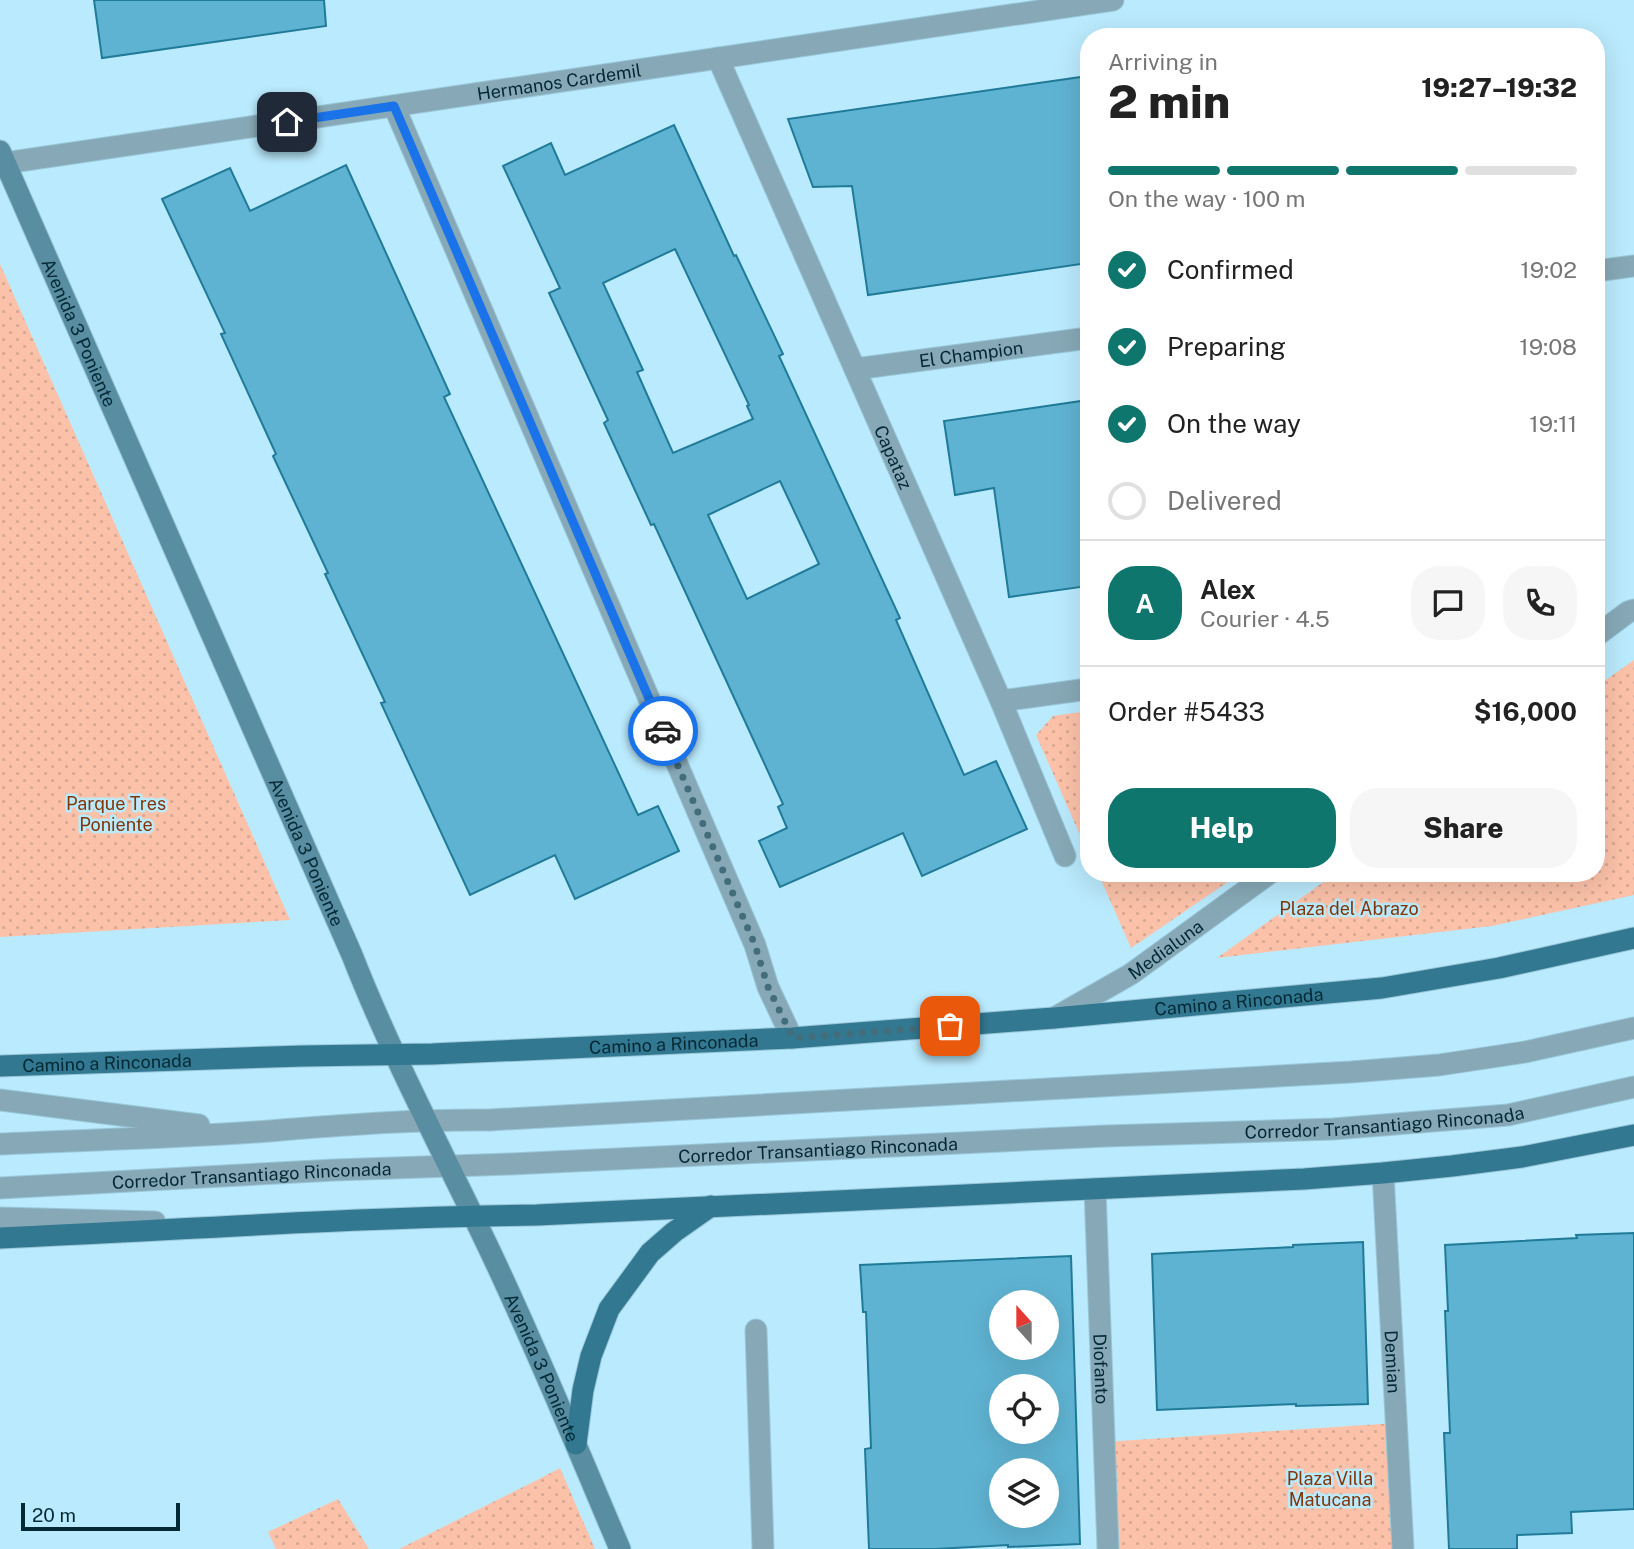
<!DOCTYPE html>
<html lang="en">
<head>
<meta charset="utf-8">
<style>
  :root { --surface:#fff; --page:#f6f6f6; --text:#222; --muted:#767676; --line:#e0e0e0; --accent:#0f766e }
  body { margin:0; font-family:"Public Sans",sans-serif; background:var(--page); color:var(--text); height:100vh; display:flex; flex-direction:column; font-size:26px; white-space:nowrap }
  * { box-sizing:border-box; margin:0 }
  p { font-size:23px; color:var(--muted) }
  .icon { flex:none; width:38px; height:38px; fill:none; stroke:currentColor; stroke-width:2; stroke-linecap:round; stroke-linejoin:round }
  .map { position:relative; flex:1; overflow:hidden }
  .drawer { position:absolute; left:1080px; top:28px; width:525px; height:854px; display:flex; flex-direction:column; background:var(--surface); border-radius:28px; box-shadow:0 7px 28px #0002 }
  .drawer>* { flex:none }
  .needle { width:46px; rotate:339deg }
  .fabs { position:absolute; left:989px; top:1290px; display:grid; gap:14px }
  .fabs a { display:grid; place-items:center; width:70px; height:70px; border-radius:50%; background:var(--surface); box-shadow:0 7px 28px #0002; font-size:35px }
  .scale { position:absolute; left:21px; bottom:18px; width:159px; box-sizing:border-box; padding-left:7px; border:4px solid #032935; border-top:0; font-size:19px; line-height:24px; white-space:nowrap; color:#032935; -webkit-text-stroke:5px #baeafd; paint-order:stroke }
  .pin { position:absolute; display:grid; place-items:center; width:60px; height:60px; color:#fff; margin:-30px; border-radius:14px; box-shadow:0 4px 10px #0006 }
  .courier { position:absolute; display:grid; place-items:center; width:70px; height:70px; margin:-35px; border:5px solid #1a73e8; border-radius:50%; background:#fff; color:#222; box-shadow:0 2px 9px #0007 }
  .head em { font-style:normal; font-weight:800 }
  .head div { display:flex; flex-direction:column-reverse }
  .head { display:flex; align-items:center; justify-content:space-between; height:119px; padding:0 28px }
  h1 { font-size:46px; font-weight:800; line-height:52px }
  .bar { display:grid; grid-template-columns:repeat(4,1fr); gap:10px 7px; align-content:center; height:84px; padding:0 28px }
  .bar i { height:9px; border-radius:5px; background:var(--line) }
  .bar .on { background:var(--accent) }
  .bar p { grid-column:span 4 }
  .line { display:flex; align-items:center; gap:18px; padding:0 28px; border-top:2px solid var(--line) }
  .line div { flex:1 }
  .round { display:grid; place-items:center; flex:none; width:74px; height:74px; border-radius:28px; background:var(--page) }
  ol { padding:0 28px; list-style:none }
  li { display:flex; align-items:center; gap:21px; height:77px }
  li p { margin-inline-start:auto }
  li .icon { padding:7px; border-radius:50%; background:var(--accent); color:#fff; stroke-width:4 }
  li:last-child { color:var(--muted) }
  li i { width:38px; height:38px; border:4px solid var(--line); border-radius:50% }
  .cta { display:flex; gap:14px; margin-top:auto; padding:14px 28px }
  .cta a { flex:1; height:80px; border-radius:28px; background:var(--accent); color:#fff; font-size:28px; font-weight:800; line-height:80px; text-align:center }
  .cta a+a { background:var(--page); color:var(--text) }
  .map>svg:first-child { display:block }
</style>
</head>
<body>
<div class="map">
<svg width="1634" height="1549" viewBox="0 0 1634 1549">
  <defs>
    <pattern id="park-dots" width="8" height="8" patternUnits="userSpaceOnUse" patternTransform="scale(1.75)"><rect width="8" height="8" fill="#fcc2a9"/><path d="M2 2h.1M6 6h.1" fill="none" stroke="#d6a792" stroke-width="1.8" stroke-linecap="round"/></pattern>
  </defs>
  <rect width="100%" height="100%" fill="#baeafd"/>
  <g fill="url(#park-dots)">
    <polygon points="0,264 290,920 0,937"/>
    <polygon points="1634,660 1634,895 1492,926 1217,958 1336,873 1596,873 1596,687"/>
    <polygon points="1088,711 1088,853 1036,735 1053,716"/>
    <polygon points="1098,873 1241,873 1131,948"/>
    <polygon points="1396,1423 1403,1549 1108,1549 1104,1442"/>
    <polygon points="560,1468 595,1549 399,1549 539,1479"/>
    <polygon points="338,1499 369,1549 276,1549 268,1532"/>
  </g>
  <g fill="#5fb3d2" stroke="#207b98" stroke-width="2" fill-rule="evenodd">
    <polygon points="94,0 324,0 326,26 102,58"/>
    <polygon points="1088,76 1088,263 868,295 852,186 813,187 788,119"/>
    <path d="M674,125L734,256L736,255L783,354L779,356L900,618L896,620L964,775L996,761L1027,829L922,876L903,833L780,887L759,841L787,828L778,807L783,804L654,524L651,525L604,423L608,420L549,293L560,288L503,166L551,143L565,175ZM675,249L749,405L747,406L753,419L673,453L637,372L643,370L603,283ZM780,481L819,564L747,599L708,515Z"/>
    <polygon points="346,165 450,394 444,397 638,815 658,806 679,851 575,899 555,855 470,895 381,703 385,702 325,574 328,573 273,456 276,454 221,334 225,333 162,199 230,168 250,211"/>
    <polygon points="1088,400 1088,586 1009,597 994,488 955,495 944,421"/>
    <polygon points="1634,1233 1634,1509 1571,1512 1572,1533 1517,1535 1517,1549 1449,1549 1444,1433 1450,1433 1445,1311 1448,1311 1445,1245 1577,1238 1576,1235"/>
    <polygon points="1363,1242 1368,1404 1296,1406 1296,1404 1157,1410 1152,1254 1293,1247 1293,1245"/>
    <path d="M1071,1256L1080,1544L1008,1547V1545L936,1549H869L865,1449L871,1448L866,1312H863L860,1265ZM1001,1302H1046V1348H1001ZM1001,1386H1046V1432H1001ZM1001,1470H1046V1516H1001Z"/>
  </g>
  <g fill="none" stroke-linecap="round" stroke-linejoin="round">
    <defs>
      <g id="lane">
        <polyline points="0,1100 199,1125"/>
        <path d="M0,1144C85,1140 170,1138 255,1132C333,1126 411,1119 489,1120L1351,1072L1439,1065L1525,1052L1634,1028"/>
        <path id="s1" d="M0,1188L335,1170L511,1164L1106,1136L1333,1129L1508,1115L1634,1087"/>
        <polyline points="0,1218 155,1222"/>
      </g>
      <g id="street">
        <path id="s2" d="M718,58L1001,701L1065,856"/>
        <polyline points="394,106 755,945 768,987 792,1038"/>
        <path id="s3" d="M5,163L1113,0"/>
        <polyline points="1596,271 1634,266"/>
        <path id="s4" d="M855,369L1088,338"/>
        <polyline points="1596,636 1628,612 1634,610"/>
        <polyline points="1001,701 1088,689"/>
        <path id="s5" d="M1054,1018L1131,974L1270,873"/>
        <path id="s6" d="M1383,1173L1403,1549"/>
        <path id="s7" d="M1095,1189L1108,1549"/>
        <polyline points="756,1330 763,1549"/>
      </g>
      <g id="secondary">
        <path id="s8" d="M0,151L352,955C392,1057 444,1154 491,1253C537,1350 578,1450 620,1549"/>
      </g>
      <g id="primary">
        <path id="s9" d="M0,1066L303,1056L432,1054L792,1038L1054,1018L1382,988L1499,968L1634,938"/>
        <path d="M0,1238C179,1230 358,1217 537,1215L1304,1179L1383,1173L1452,1166L1522,1157L1634,1135"/>
        <polyline points="576,1444 583,1390 591,1356 609,1309 650,1253 674,1232 711,1206"/>
      </g>
    </defs>
    <use href="#lane" stroke="#99c7d9" stroke-width="23"/>
    <use href="#street" stroke="#99c7d9" stroke-width="23"/>
    <use href="#secondary" stroke="#99c7d9" stroke-width="23"/>
    <use href="#primary" stroke="#99c7d9" stroke-width="23"/>
    <use href="#lane" stroke="#87a9b7" stroke-width="21"/>
    <use href="#street" stroke="#87a9b7" stroke-width="21"/>
    <use href="#secondary" stroke="#598da1" stroke-width="21"/>
    <use href="#primary" stroke="#337891" stroke-width="21"/>
  </g>
  <g fill="none" stroke-linecap="round" stroke-linejoin="round">
    <polyline stroke="#436d7b" stroke-width="7" stroke-dasharray="0 12.6" points="663,731 755,945 768,987 793,1038 950,1026"/>
    <polyline stroke="#1a73e8" stroke-width="9" points="287,122 394,106 663,731"/>
  </g>
  <g text-anchor="middle" dominant-baseline="central" stroke-width="5" stroke-linejoin="round" paint-order="stroke">
    <g font-size="18" fill="#032935" stroke="#baeafd">
      <text stroke="none"><textPath href="#s3" startOffset="560">Hermanos Cardemil</textPath></text>
      <text stroke="none"><textPath href="#s8" startOffset="198">Avenida 3 Poniente</textPath></text>
      <text stroke="none"><textPath href="#s4" startOffset="117">El Champion</textPath></text>
      <text stroke="none"><textPath href="#s2" startOffset="436">Capataz</textPath></text>
      <text stroke="none"><textPath href="#s8" startOffset="765">Avenida 3 Poniente</textPath></text>
      <text stroke="none"><textPath href="#s5" startOffset="131">Medialuna</textPath></text>
      <text stroke="none"><textPath href="#s9" startOffset="1241">Camino a Rinconada</textPath></text>
      <text stroke="none"><textPath href="#s9" startOffset="674">Camino a Rinconada</textPath></text>
      <text stroke="none"><textPath href="#s9" startOffset="107">Camino a Rinconada</textPath></text>
      <text stroke="none"><textPath href="#s1" startOffset="1386">Corredor Transantiago Rinconada</textPath></text>
      <text stroke="none"><textPath href="#s1" startOffset="819">Corredor Transantiago Rinconada</textPath></text>
      <text stroke="none"><textPath href="#s1" startOffset="252">Corredor Transantiago Rinconada</textPath></text>
      <text stroke="none"><textPath href="#s6" startOffset="189">Demian</textPath></text>
      <text stroke="none"><textPath href="#s8" startOffset="1332">Avenida 3 Poniente</textPath></text>
      <text stroke="none"><textPath href="#s7" startOffset="180">Diofanto</textPath></text>
    </g>
    <g font-size="18" fill="#823508" stroke="#baeafd">
      <text x="116" y="803">Parque Tres<tspan x="116" dy="21">Poniente</tspan></text>
      <text x="1349" y="908">Plaza del Abrazo</text>
      <text x="1330" y="1478">Plaza Villa<tspan x="1330" dy="21">Matucana</tspan></text>
    </g>
  </g>
</svg>
<div class="fabs">
<a><svg class="needle" viewBox="-14 -14 28 28"><path d="M0-13l5 13h-10z" fill="#e53935"/><path d="M0 13l5-13h-10z" fill="#767676"/></svg></a>
<a><svg class="icon" aria-label="locate" viewBox="0 0 24 24"><circle cx="12" cy="12" r="6"/><path d="M12 2v4M12 18v4M2 12h4M18 12h4"/></svg></a>
<a><svg class="icon" aria-label="layers" viewBox="0 0 24 24"><path d="M12 4l9 5-9 5-9-5zM3 14l9 5 9-5"/></svg></a>
</div>
<div class="scale">20 m</div>
<div class="pin" style="left:950px;top:1026px;background:#ea580c"><svg class="icon" aria-label="bag" viewBox="0 0 24 24"><path d="M5 8h14l-1 12H6zM9 8a3 3 0 0 1 6 0"/></svg></div>
<div class="pin" style="left:287px;top:122px;background:#1f2937"><svg class="icon" aria-label="home" viewBox="0 0 24 24"><path d="M3 11l9-7 9 7M6 9v11h12V9"/></svg></div>
<div class="courier" style="left:663px;top:731px"><svg class="icon" aria-label="car" viewBox="0 0 24 24"><path d="M5 17H2v-5l4-1 3-4h7l3 4 3 1v5h-3M9 17h6M6 11h13"/><circle cx="7" cy="17" r="2"/><circle cx="17" cy="17" r="2"/></svg></div>
<section class="drawer">
<div class="head"><div><h1>2 min</h1><p>Arriving in</p></div><em>19:27–19:32</em></div>
<div class="bar"><i class="on"></i><i class="on"></i><i class="on"></i><i></i><p>On the way · 100 m</p></div>
<ol>
<li><svg class="icon" aria-label="check" viewBox="0 0 24 24"><path d="M5 12l5 5 9-10"/></svg>Confirmed<p>19:02</p></li>
<li><svg class="icon" aria-label="check" viewBox="0 0 24 24"><path d="M5 12l5 5 9-10"/></svg>Preparing<p>19:08</p></li>
<li><svg class="icon" aria-label="check" viewBox="0 0 24 24"><path d="M5 12l5 5 9-10"/></svg>On the way<p>19:11</p></li>
<li><i></i>Delivered</li>
</ol>
<div class="line" style="height:126px"><b class="round" style="background:var(--accent);color:#fff">A</b><div><b>Alex</b><p>Courier · 4.5</p></div><a class="round"><svg class="icon" aria-label="chat" viewBox="0 0 24 24"><path d="M4 5h16v11H9l-5 4z"/></svg></a><a class="round"><svg class="icon" aria-label="phone" viewBox="0 0 24 24"><path d="M5 4h4l2 5-3 2q2 4 5 5l2-3 5 2v4C11 20 4 13 5 4z"/></svg></a></div>
<div class="line" style="height:91px"><div>Order #5433</div><b>$16,000</b></div>
<div class="cta"><a>Help</a><a>Share</a></div>
</section>
</div>
</body>
</html>
